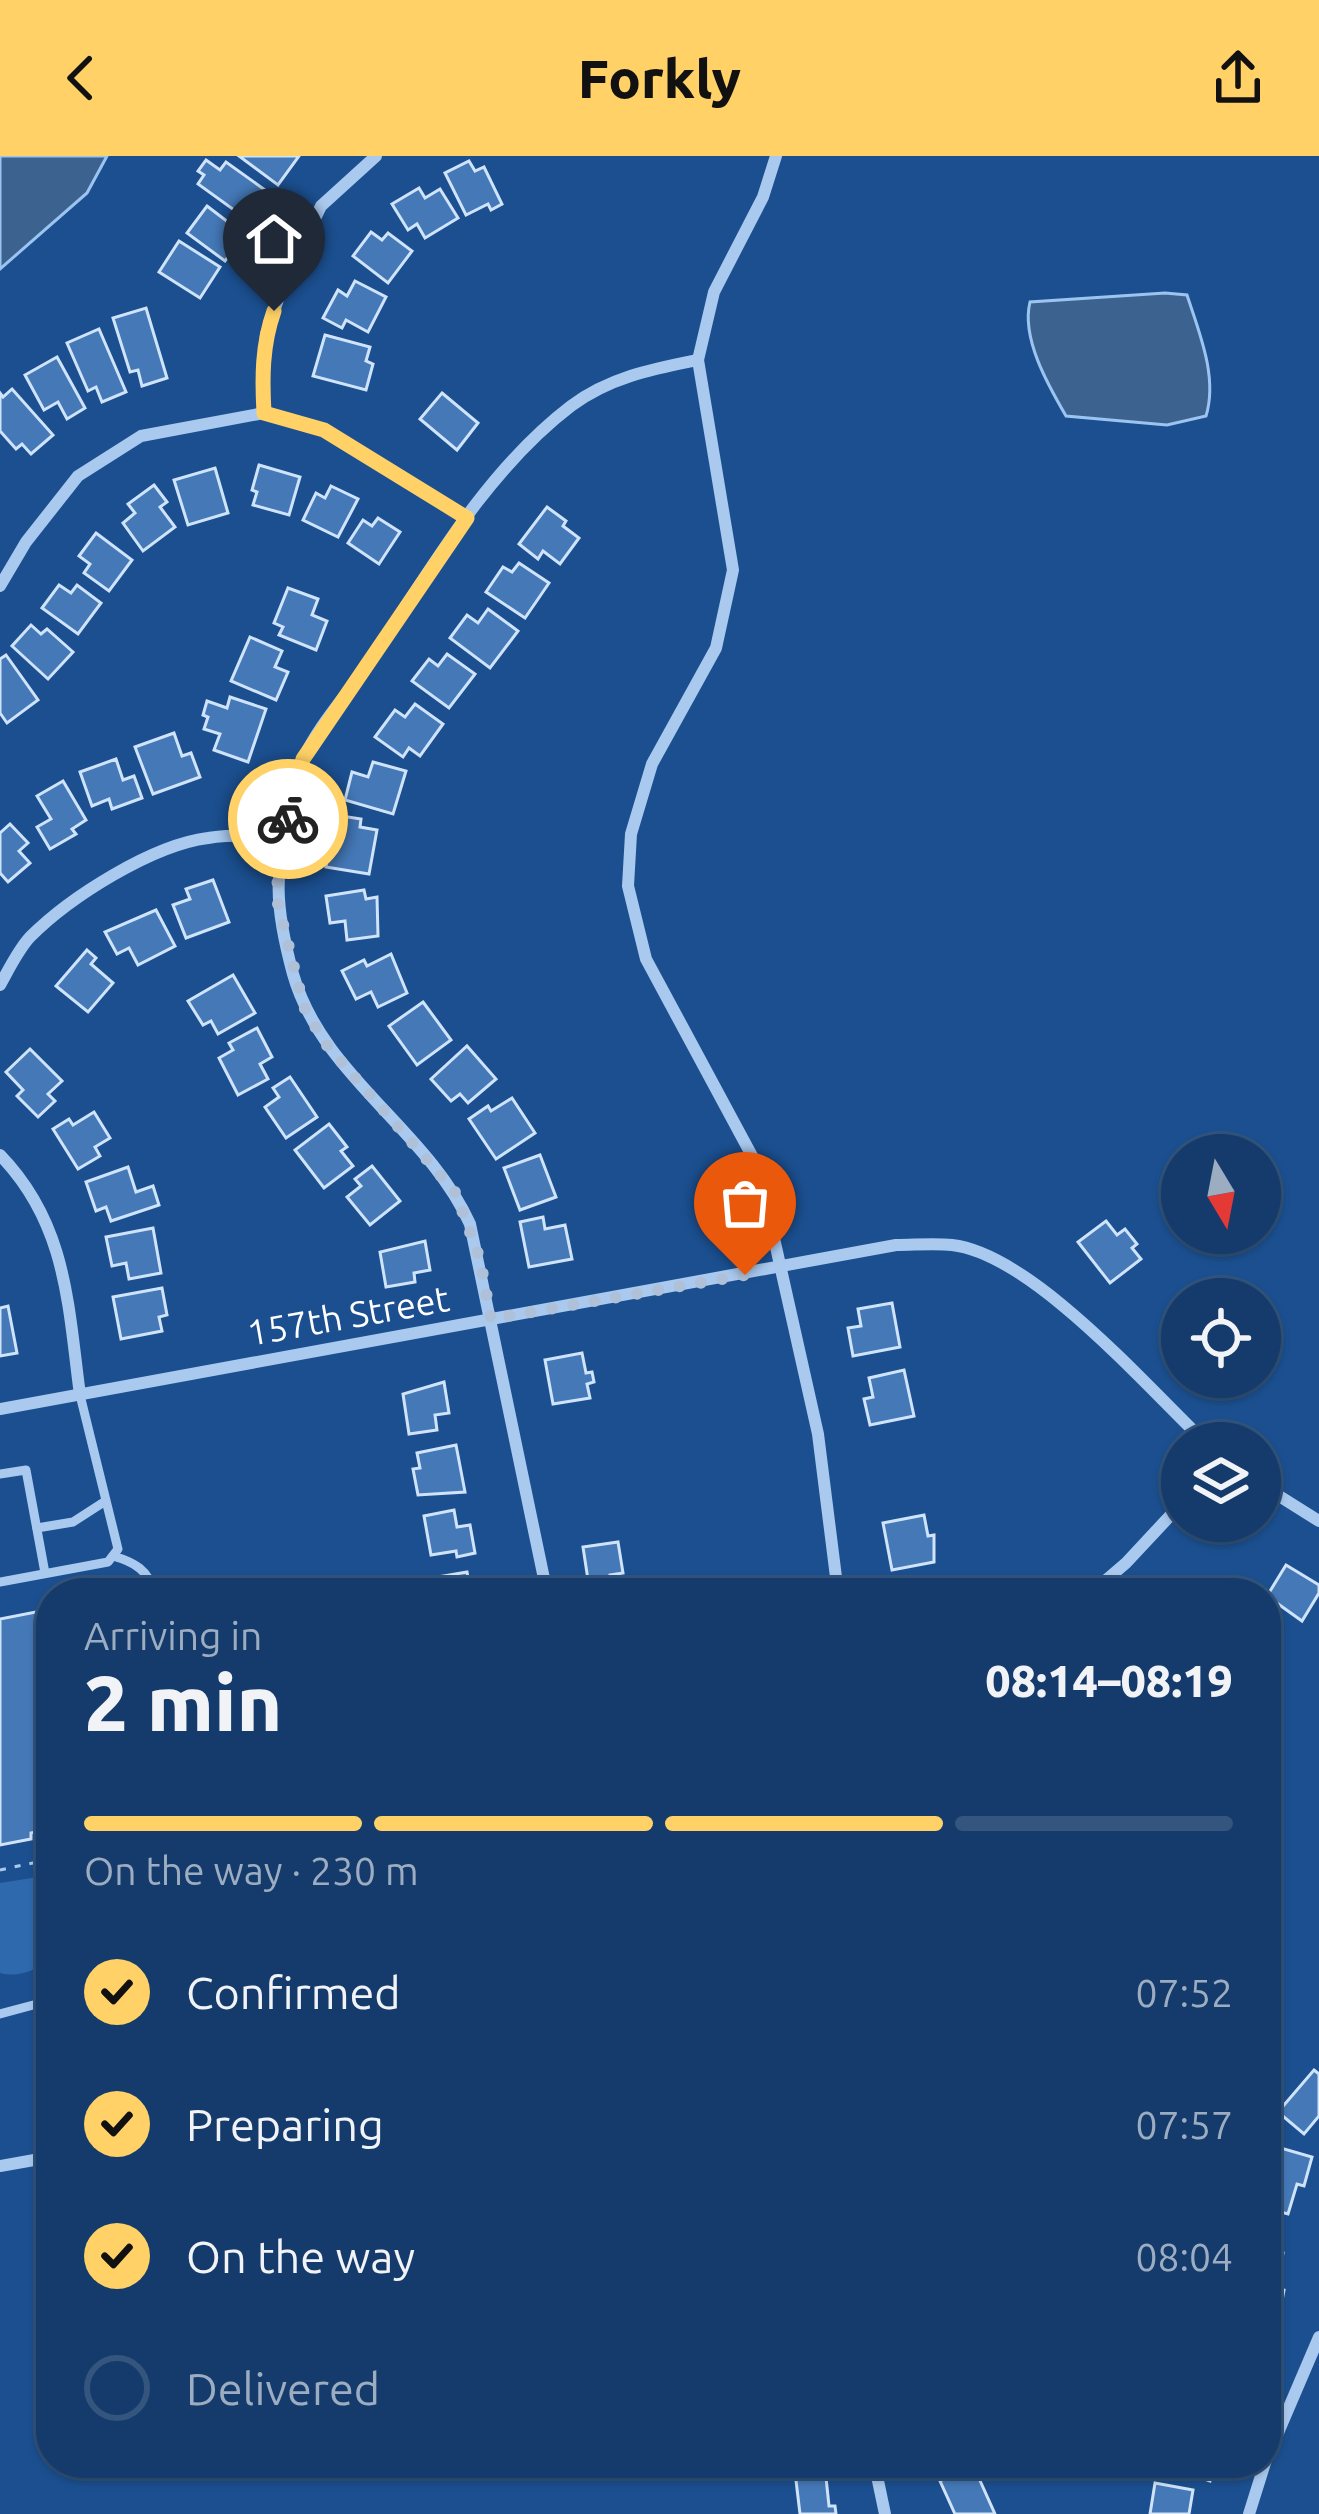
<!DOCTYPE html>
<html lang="en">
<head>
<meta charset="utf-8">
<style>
  :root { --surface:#143b6b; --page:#1d4271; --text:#f1f3f6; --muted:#9dadc1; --line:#33557e; --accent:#ffd166 }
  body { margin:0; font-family:Ubuntu,sans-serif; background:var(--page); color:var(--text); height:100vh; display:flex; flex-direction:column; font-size:45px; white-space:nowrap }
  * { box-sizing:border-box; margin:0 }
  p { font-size:39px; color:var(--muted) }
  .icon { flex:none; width:66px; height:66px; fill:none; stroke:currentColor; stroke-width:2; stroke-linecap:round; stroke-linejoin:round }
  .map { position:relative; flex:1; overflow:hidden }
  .drawer { position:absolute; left:36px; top:1422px; width:1245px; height:900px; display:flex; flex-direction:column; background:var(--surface); border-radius:48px; box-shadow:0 3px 9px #0004,0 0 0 3px var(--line) }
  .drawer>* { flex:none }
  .needle { width:78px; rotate:170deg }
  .buttons { position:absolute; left:1161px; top:978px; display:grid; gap:24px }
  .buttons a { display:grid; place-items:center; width:120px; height:120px; border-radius:50%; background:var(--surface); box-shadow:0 3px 9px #0004,0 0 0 3px var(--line); font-size:60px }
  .pin { position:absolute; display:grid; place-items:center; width:102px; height:102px; color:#fff; margin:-123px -51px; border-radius:50% 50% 50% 0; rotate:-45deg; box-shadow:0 0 12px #0007 }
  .pin .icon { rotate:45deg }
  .courier { position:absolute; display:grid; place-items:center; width:120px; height:120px; margin:-60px; border:9px solid #ffd166; border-radius:50%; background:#fff; color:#222; box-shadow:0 3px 15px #0007 }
  .head em { font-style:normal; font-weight:800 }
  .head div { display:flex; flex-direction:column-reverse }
  .head { display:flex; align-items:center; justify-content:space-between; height:204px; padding:0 48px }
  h1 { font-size:78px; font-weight:800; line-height:90px }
  .bar { display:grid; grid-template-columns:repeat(4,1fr); gap:18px 12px; align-content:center; height:144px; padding:0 48px }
  .bar i { height:15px; border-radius:9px; background:var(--line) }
  .bar .on { background:var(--accent) }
  .bar p { grid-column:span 4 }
  ol { padding:0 48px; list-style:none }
  li { display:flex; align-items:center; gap:36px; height:132px }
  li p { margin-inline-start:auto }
  li .icon { padding:12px; border-radius:50%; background:var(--accent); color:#111; stroke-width:4 }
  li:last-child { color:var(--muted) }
  li i { width:66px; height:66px; border:6px solid var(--line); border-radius:50% }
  header { display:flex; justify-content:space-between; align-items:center; height:156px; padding:0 48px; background:var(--accent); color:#111; font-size:54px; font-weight:800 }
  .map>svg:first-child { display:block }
</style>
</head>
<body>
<header><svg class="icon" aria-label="back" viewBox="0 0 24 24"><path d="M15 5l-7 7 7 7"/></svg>Forkly<svg class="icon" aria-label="share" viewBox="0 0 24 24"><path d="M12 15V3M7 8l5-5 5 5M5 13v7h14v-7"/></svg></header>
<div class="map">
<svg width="1319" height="2358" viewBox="0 0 1319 2358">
  <rect width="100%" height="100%" fill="#1b4f8f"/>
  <path fill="#2e69ad" d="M51,1719V1804C34,1814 20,1822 0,1817V1727Z"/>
  <g fill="#3c6290" stroke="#9cc4f0" stroke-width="3">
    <polygon points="0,0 107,0 87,37 0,113"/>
    <path d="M1165,137L1187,139C1199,176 1218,221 1206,260L1167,269L1066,260C1048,229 1021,182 1030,146Z"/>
  </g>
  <g fill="#4478b7" stroke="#cfe3fa" stroke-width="3">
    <polygon points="239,0 299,0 278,29"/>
    <polygon points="206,4 220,14 226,6 272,39 252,67 198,28 204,19 198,15"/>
    <polygon points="469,5 475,15 484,11 502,48 491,54 488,48 466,59 445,17"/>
    <polygon points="419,32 425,42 440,33 458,62 425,82 417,68 408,74 392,48"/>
    <polygon points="207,50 245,79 225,105 187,77"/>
    <polygon points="371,76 382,84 388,77 412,95 388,127 353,100"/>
    <polygon points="179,85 220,111 200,142 159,116"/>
    <polygon points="355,125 386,141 368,176 346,164 342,172 323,162 338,134 347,140"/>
    <polygon points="146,152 167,222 142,230 138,214 130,216 113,162"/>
    <polygon points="99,173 126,236 102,246 96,231 88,235 67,187"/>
    <polygon points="325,179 370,191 366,205 373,208 366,234 313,220"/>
    <polygon points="57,201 85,252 67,263 58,246 44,254 25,219"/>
    <polygon points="12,233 53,279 31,298 22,288 16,293 0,275 0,237 3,241"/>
    <polygon points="442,237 478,267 457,294 420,263"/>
    <polygon points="259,309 300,321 289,359 253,349 257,336 252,334"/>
    <polygon points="215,312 228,357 188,369 174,324"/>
    <polygon points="154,329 167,346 160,351 175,371 143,395 123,367 135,357 128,348"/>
    <polygon points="331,330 358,343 338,381 303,364 316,337 325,342"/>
    <polygon points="547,351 566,365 563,370 579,382 560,408 543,395 538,403 519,388"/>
    <polygon points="378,362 400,376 379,408 348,387 363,364 372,370"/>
    <polygon points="96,377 132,404 109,435 84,417 90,408 79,400"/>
    <polygon points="519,407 549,427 525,462 486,436 503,411 512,416"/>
    <polygon points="59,429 71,437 77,429 101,447 78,478 42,452"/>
    <polygon points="288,432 318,443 312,459 327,465 316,494 279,479 283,471 274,467"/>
    <polygon points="488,453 518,475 490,512 450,482 467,459 478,467"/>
    <polygon points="31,469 41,478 47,473 73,496 48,523 12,490"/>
    <polygon points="250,481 282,495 275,511 288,516 276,544 231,525"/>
    <polygon points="447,498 475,518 449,552 412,525 429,503 438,510"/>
    <polygon points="6,499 38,544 7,567 0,557 0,503"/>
    <polygon points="230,541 266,553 248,606 214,594 220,578 204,573 208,561 203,559 207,545 227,552"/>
    <polygon points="415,548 443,568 420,600 409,592 403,601 375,581 395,554 405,561"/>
    <polygon points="174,577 182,600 191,597 200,621 153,638 135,591"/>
    <polygon points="116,603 123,624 134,620 142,642 112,653 109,643 92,650 80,616"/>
    <polygon points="373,606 406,615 393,658 345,644 352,616 368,621"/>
    <polygon points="63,625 86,664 72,673 76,678 50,693 37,671 51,663 37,640"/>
    <polygon points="335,659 361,663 360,671 377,674 369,718 326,711"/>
    <polygon points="10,668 28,687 19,695 30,707 8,726 0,717 0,677"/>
    <polygon points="213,724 229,766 186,782 173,749 190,743 186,733"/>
    <polygon points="364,734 366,743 377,741 378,780 347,784 345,765 330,767 326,740"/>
    <polygon points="156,754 175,790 138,809 129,792 117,798 105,776"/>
    <polygon points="87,794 96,802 91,808 113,827 88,856 56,830"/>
    <polygon points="391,798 407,837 378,851 371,836 356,843 342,815 364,804 367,810"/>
    <polygon points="233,819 255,857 218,878 211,865 203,869 188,845"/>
    <polygon points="423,846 451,884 417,909 389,870"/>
    <polygon points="257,872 272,901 260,908 268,923 238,939 219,902 233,894 229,887"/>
    <polygon points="467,890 496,923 468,947 460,938 451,945 431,923"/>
    <polygon points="30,893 62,925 48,938 55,945 38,961 17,940 23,934 6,916"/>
    <polygon points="290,921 317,961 286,982 265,951 279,941 273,932"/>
    <polygon points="512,942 535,977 496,1003 469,963 488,950 491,955"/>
    <polygon points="94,956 110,982 95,991 100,1000 78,1013 53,973 69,963 73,969"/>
    <polygon points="329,968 347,991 341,995 353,1010 324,1032 295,994"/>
    <polygon points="540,999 556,1041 520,1054 504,1012"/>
    <polygon points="372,1010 400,1045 370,1069 347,1041 361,1030 355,1023"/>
    <polygon points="128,1011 136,1036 153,1030 159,1049 111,1065 106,1051 96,1055 86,1026"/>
    <polygon points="543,1061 545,1073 565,1069 572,1103 529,1111 520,1066"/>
    <polygon points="1106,1065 1117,1079 1125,1073 1137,1088 1132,1092 1141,1103 1110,1127 1078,1086"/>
    <polygon points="153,1072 161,1117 129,1123 126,1107 112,1110 106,1081"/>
    <polygon points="425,1085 430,1114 414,1117 415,1126 386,1131 380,1096"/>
    <polygon points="162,1132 167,1159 159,1161 162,1175 121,1183 113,1141"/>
    <polygon points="892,1147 900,1191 853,1200 848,1172 861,1170 858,1153"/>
    <polygon points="8,1150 17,1197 0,1200 0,1152"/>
    <polygon points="582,1197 586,1217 592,1216 594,1226 587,1228 590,1242 553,1248 545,1204"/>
    <polygon points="904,1214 914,1260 870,1269 864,1243 873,1241 869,1222"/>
    <polygon points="444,1226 449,1257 435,1259 437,1274 409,1278 403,1238"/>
    <polygon points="456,1289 465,1336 418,1339 413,1313 420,1312 417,1297"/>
    <polygon points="454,1354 457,1371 470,1369 475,1397 457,1401 456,1395 431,1399 424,1360"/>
    <polygon points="924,1359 928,1380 934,1379 934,1406 892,1414 883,1367"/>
    <polygon points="618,1386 623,1417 610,1419 612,1434 590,1437 583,1391"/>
    <polygon points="1286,1409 1319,1429 1319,1437 1302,1465 1267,1440"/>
    <polygon points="467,1416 469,1427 480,1425 482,1437 434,1437 432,1422"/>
    <polygon points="51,1453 51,1577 41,1579 47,1610 51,1609 51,1673 31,1677 31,1683 0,1689 0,1463"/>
    <polygon points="1314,1914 1319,1918 1319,1960 1304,1978 1278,1956"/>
    <polygon points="1270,1989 1312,2001 1304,2030 1297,2028 1288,2058 1266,2052 1266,2005"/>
    <polygon points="1266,2095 1283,2097 1277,2132 1284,2134 1279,2161 1266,2159"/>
    <polygon points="1189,2307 1217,2307 1210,2325 1186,2316"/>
    <polygon points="973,2309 995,2358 955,2358 940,2325"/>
    <polygon points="825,2312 829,2350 835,2350 836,2358 800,2358 795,2316"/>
    <polygon points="1155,2327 1193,2334 1189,2358 1150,2358"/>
  </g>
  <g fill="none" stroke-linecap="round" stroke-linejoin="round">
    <polyline stroke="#a9c9ee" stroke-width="3" stroke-dasharray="6 9" stroke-linecap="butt" points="0,1714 51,1703"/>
    <g stroke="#a9c9ee" stroke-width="9">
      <polyline points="0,1318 26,1314 45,1417"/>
      <polyline points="37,1372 73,1366 104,1346"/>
      <path d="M113,1400C134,1406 149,1414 154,1437"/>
      <polyline points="0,1426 108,1406 118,1393 80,1239"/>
      <polyline points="0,1858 37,1848 51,1838"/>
    </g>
    <g stroke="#a9c9ee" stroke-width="12">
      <polyline points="776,0 763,41 714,136 698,204 733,414 716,492 652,608 631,678 628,730 646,803 758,1011 818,1278 838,1437"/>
      <polyline points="264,257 262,222 266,178 282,132 321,50 376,0"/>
      <polyline points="0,430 26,386 78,320 141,280 264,257 324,274 467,362"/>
      <path d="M0,829C9,813 18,794 30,781C70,741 152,689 208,682C232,678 259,680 283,680"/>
      <path d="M0,999C67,1068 68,1149 80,1239"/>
      <path d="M0,1253L896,1089C914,1089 934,1087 952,1089C1032,1098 1147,1231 1206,1287"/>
      <polyline points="1260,1328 1319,1365"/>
      <path d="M547,1437L470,1068C427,973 322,920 293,818C274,748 274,718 292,649C295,634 297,618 303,604C316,573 344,542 364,514C425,423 483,317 571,250C610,221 653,213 698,204"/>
      <polyline points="1091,1437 1126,1407 1182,1347"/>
      <polyline points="0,2010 51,2001"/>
      <polyline points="1266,2305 1319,2181"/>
      <polyline points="879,2307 877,2320 885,2358"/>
      <polyline points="1249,2358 1265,2307"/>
    </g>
  </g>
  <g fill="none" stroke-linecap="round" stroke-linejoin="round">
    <polyline stroke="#afc1d8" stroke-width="12" stroke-dasharray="0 21.6" points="288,663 277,705 278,748 304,851 324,886 455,1036 480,1103 491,1163 745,1119"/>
    <path stroke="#ffd166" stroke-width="15" d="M274,155C262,189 262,222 264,257L324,274L467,362L303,603L288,663"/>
  </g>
  <g text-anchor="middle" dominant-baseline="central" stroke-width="9" stroke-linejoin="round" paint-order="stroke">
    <g font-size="36" fill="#fff" stroke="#1b4f8f">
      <text transform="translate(348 1159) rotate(-10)">157th Street</text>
    </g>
  </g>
</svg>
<div class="buttons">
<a><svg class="needle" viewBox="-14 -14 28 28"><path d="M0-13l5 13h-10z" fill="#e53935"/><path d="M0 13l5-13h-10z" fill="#9dadc1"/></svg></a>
<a><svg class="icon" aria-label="locate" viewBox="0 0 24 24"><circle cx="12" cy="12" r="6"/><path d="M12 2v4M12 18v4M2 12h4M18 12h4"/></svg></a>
<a><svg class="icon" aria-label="layers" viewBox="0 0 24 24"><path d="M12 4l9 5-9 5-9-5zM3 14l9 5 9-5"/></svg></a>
</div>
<div class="pin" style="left:745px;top:1119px;background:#ea580c"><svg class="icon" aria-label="bag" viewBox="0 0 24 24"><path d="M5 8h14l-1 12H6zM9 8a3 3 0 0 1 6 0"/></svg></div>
<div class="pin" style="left:274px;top:155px;background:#1f2937"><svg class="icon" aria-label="home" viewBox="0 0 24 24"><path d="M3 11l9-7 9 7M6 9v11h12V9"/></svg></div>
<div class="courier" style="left:288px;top:663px"><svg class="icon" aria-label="bike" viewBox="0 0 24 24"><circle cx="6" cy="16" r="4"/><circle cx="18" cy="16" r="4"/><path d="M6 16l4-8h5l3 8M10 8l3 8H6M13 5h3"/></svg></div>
<section class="drawer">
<div class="head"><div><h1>2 min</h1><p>Arriving in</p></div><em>08:14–08:19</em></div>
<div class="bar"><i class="on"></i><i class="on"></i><i class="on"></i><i></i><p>On the way · 230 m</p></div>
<ol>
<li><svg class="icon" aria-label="check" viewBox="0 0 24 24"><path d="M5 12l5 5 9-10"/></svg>Confirmed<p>07:52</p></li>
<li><svg class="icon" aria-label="check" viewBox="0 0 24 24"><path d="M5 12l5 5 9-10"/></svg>Preparing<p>07:57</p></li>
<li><svg class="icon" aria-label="check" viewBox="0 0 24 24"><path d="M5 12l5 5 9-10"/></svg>On the way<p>08:04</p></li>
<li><i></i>Delivered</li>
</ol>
</section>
</div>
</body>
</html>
